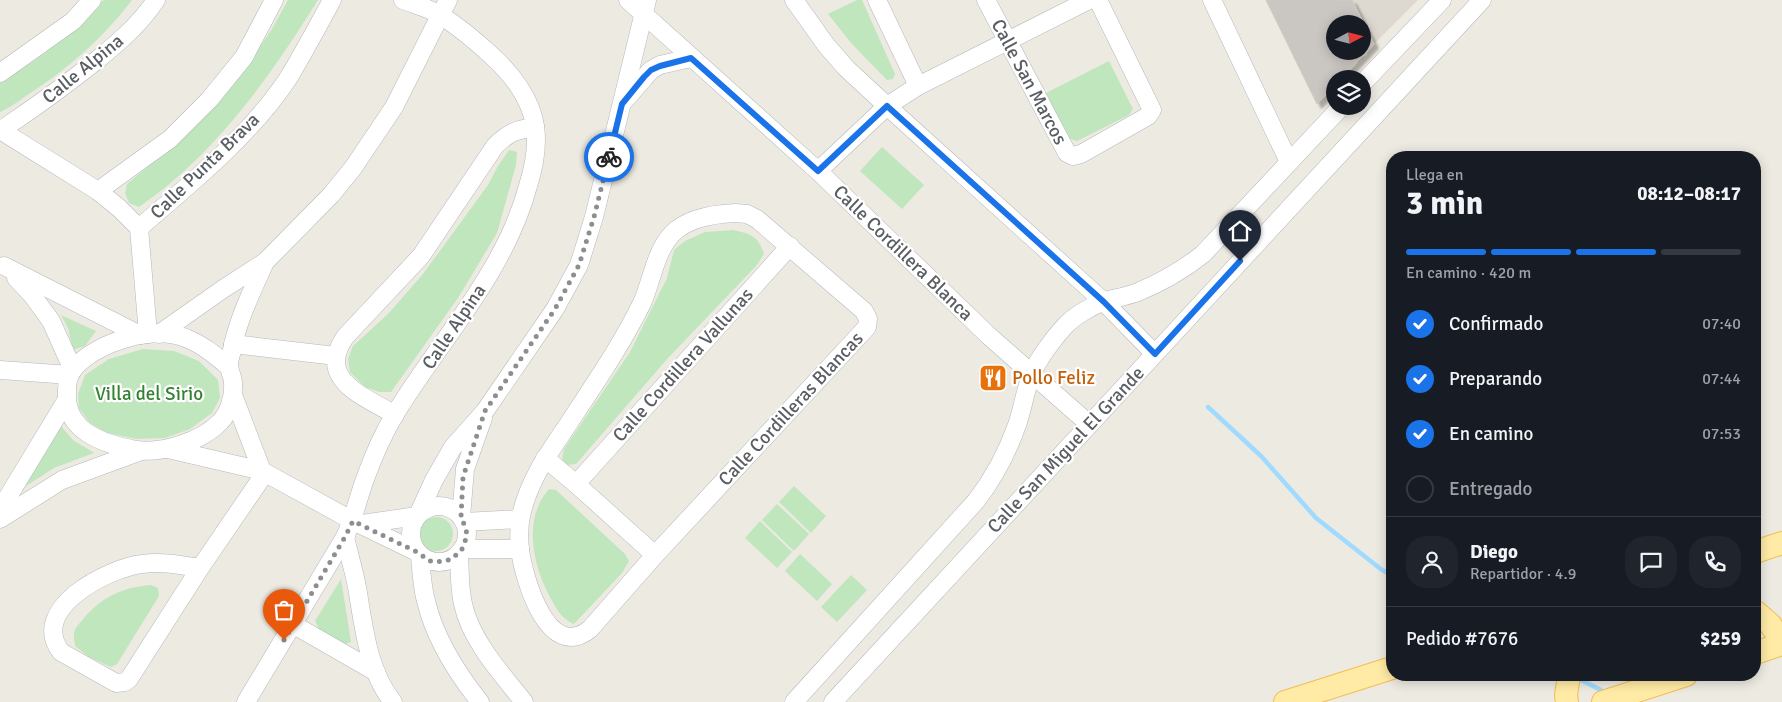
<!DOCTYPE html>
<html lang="es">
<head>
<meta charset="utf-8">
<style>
  :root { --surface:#171b24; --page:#20242c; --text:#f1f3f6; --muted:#9ea1a6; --line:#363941; --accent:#1a73e8 }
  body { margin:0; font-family:Signika,sans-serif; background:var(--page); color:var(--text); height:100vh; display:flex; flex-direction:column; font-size:19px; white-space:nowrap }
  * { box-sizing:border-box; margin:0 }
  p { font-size:16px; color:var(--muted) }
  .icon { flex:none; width:28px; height:28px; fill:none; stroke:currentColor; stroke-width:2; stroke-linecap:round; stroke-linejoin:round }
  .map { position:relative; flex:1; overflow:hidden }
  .side { position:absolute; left:1386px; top:151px; width:375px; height:530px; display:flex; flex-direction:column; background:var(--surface); border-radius:20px; box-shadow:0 2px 12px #0003 }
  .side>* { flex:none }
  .needle { width:32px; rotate:83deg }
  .buttons { position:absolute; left:1326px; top:15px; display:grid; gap:10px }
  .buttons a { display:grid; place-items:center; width:45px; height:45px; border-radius:50%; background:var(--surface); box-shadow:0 2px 12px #0003; font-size:25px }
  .pin { position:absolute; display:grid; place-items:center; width:42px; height:42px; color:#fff; margin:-51px -21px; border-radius:50% 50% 50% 0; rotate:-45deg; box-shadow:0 0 5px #0007 }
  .pin .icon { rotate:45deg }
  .courier { position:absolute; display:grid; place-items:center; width:50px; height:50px; margin:-25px; border:4px solid #1a73e8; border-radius:50%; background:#fff; color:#222; box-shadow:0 1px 6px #0007 }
  .head em { font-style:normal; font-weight:700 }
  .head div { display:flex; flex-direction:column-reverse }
  .head { display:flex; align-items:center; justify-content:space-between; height:85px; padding:0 20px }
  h1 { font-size:32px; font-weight:700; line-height:38px }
  .bar { display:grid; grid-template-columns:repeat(4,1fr); gap:8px 5px; align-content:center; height:60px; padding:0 20px }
  .bar i { height:6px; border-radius:4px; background:var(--line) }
  .bar .current { background:var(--accent) }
  .bar p { grid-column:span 4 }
  .line { display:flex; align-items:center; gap:12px; padding:0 20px; border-top:1px solid var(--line) }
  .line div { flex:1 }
  .round { display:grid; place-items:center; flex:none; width:52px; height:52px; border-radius:20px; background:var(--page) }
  ol { padding:0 20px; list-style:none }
  li { display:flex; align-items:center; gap:15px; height:55px }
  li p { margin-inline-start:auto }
  li .icon { padding:5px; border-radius:50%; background:var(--accent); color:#fff; stroke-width:4 }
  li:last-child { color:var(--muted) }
  li i { width:28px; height:28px; border:2px solid var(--line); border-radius:50% }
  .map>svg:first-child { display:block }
</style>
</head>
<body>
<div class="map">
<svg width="1782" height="702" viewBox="0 0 1782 702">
  <defs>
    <filter id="shadow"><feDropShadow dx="4.5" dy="4.5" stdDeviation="1" flood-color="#0004"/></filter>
  </defs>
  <rect width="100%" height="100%" fill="#edeae1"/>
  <polygon fill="#ddd9d0" points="1352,0 1418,0 1374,44"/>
  <g fill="#c0e6bd">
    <path d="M104,0H132C103,38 69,68 29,94C20,100 10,108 0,112V83L44,54Z"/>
    <path d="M288,0H318C270,77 215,155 139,207L129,203L125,193L127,184L157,159L254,56L272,29Z"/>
    <polygon points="857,0 862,0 895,74 893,79 887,80 852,44 828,14"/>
    <polygon points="1109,61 1133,109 1129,115 1077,141 1068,138 1046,93"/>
    <polygon points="882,147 924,185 902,209 860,171"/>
    <polygon points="509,150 517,152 516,165 497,233 458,298 391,392 379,392 365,387 350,372 348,359 353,346 389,313 423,274 488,185 498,166"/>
    <path d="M733,230C750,234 758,235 764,254L756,266L668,358L576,464L567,465L562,459L564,449L630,352L667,278L674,250L685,241L705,232Z"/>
    <polygon points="61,315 96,331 85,346 73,350 68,328"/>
    <polygon points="143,349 174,351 199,361 218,380 220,398 212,413 190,429 165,438 136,439 107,433 90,423 79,408 78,394 85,375 109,359"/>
    <polygon points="59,424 73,440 94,453 54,468 15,493"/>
    <polygon points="794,486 826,516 811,533 779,502"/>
    <path d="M549,489L556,490L625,554L629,561L622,573L574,624C563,620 557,610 551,599C533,567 522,519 549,489Z"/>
    <polygon points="777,504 809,534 794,551 762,520"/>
    <circle cx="436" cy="534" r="17"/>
    <polygon points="760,521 792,552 777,568 745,538"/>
    <polygon points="800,554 832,584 817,601 785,571"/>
    <polygon points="851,575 867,590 837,622 821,607"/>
    <polygon points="341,579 351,642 345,644 319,629 315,621"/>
    <path d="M151,585L158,588L159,596L117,664L111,667L89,657L75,646C75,642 73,638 74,634C74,628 80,623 84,618C102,597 123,587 151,585Z"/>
  </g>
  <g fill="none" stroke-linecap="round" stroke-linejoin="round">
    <g stroke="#a0dbff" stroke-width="4.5">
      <polyline points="1208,407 1261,456 1316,518 1382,570 1392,575"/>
      <polyline points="1577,678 1601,690"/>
    </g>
  </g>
  <path fill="#cac6c1" stroke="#d2cbc0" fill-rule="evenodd" filter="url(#shadow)" d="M1266,0H1352L1374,44L1341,79H1335V85L1317,104ZM1335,24H1362V51H1335Z"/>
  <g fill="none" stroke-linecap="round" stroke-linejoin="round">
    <defs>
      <g id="minor">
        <polyline points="628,0 818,171 989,336 1089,424"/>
        <polyline points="794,0 826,45 846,68 887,106 1104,302 1155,354"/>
        <polyline points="877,0 918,86"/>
        <polyline points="986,0 1067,153 1073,156 1081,154 1148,116 1152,110 1098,0"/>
        <polyline points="1212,0 1289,162"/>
        <polyline points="0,73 73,21 92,0"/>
        <polyline points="1362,84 1442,0"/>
        <polyline points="625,100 651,70 660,65 691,58"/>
        <polyline points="0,130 98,191 119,208 139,228 148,334"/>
        <path d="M1,130C34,108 66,85 97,60C119,42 140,24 156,0"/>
        <polyline points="818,171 887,106 918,86 1089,0"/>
        <polyline points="98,191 170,139 209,100 244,57 274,0"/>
        <path d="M735,213L747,214L757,219L864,311L868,319L867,327L655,555L590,629C548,663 524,579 520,550C519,540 519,526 521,516C528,482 548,454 567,426C593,386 621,346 642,303C652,281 655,252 672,234C687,218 714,214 735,213Z"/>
        <path d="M139,228C190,184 252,134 289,77C304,52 318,26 332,0"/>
        <polyline points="4,266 140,335"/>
        <polyline points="16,278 32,295 51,321 73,370"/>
        <polyline points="159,334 223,289 265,262 331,195 353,168 394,107 448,0"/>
        <polyline points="233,344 336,356"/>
        <path d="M228,366C216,356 203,345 188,339C153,324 97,342 73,369C68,375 67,384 67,391C64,432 104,444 136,450C162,454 202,441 220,422C229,413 234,396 233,383C233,377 229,371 229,365C229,360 231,355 232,350C238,319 252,291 265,262"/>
        <polyline points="0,370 70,375"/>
        <polyline points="233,395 262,471"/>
        <path d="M395,415C364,396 316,380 345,337L421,256L495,146C509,132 516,130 535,127"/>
        <polyline points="168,449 262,471 353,521 417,552"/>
        <polyline points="545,458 576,484 655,555"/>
        <polyline points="576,484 790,246"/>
        <circle cx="439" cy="534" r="28"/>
        <polyline points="0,510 66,401"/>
        <polyline points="419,513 434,480 453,447 485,411 555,309 579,265 594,217 647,0"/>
        <polyline points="461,517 465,469 483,418"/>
        <polyline points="0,519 62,480 141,451"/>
        <polyline points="464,522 520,519"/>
        <polyline points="362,524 417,516"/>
        <path d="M345,537C349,555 355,574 358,593C364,630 369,673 393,702"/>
        <polyline points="462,549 520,549"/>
        <path d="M459,553C460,570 459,587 463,604C471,641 501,673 524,702"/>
        <path d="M420,555C421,570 422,586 426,601C435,639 456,672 480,702"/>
        <path d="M200,568C181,565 162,561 142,564C108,568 28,609 61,652L116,683L125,682L129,679L200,568L265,473"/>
        <polyline points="294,625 376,672"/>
        <path d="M246,702L345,537C354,518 358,498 365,479C373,457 383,434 395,414C441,339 505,272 528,186C534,167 538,146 535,126C531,99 512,74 492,56C477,42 460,28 442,16C431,9 416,5 403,0"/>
        <path d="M794,702L976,501C994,478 1007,453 1017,425C1023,408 1025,390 1032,374C1038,359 1053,339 1064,327C1074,316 1091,306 1105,301C1116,298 1128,296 1138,292C1162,282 1183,270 1203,254L1342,106"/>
        <polyline points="833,702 1482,0"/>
      </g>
      <g id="major">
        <polyline points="1755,552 1782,543"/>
        <polyline points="1755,611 1770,624 1782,642"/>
        <polyline points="1755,653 1782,644"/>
        <polyline points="1285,702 1392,668"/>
        <polyline points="1567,702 1566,695 1569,675"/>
        <polyline points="1603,702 1686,675"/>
      </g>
    </defs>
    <use href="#minor" stroke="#b4b8bc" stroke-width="19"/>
    <use href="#major" stroke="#f3bd55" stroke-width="24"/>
    <use href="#minor" stroke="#fff" stroke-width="18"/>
    <use href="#major" stroke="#ffeba5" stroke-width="22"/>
  </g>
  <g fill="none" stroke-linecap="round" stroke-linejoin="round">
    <polyline stroke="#8d8f8f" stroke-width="5" stroke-dasharray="0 9" points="284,640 345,537 353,521 417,552 430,561 436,562 449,560 454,557 462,549 467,536 466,529 461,517 463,477 485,411 555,309 579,265 594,217 609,157"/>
    <polyline stroke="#1a73e8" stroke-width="6" points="609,157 622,104 644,77 651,70 660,66 691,58 818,171 887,106 1104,302 1155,354 1240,261"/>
  </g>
  <defs>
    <symbol id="restaurant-square" viewBox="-11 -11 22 22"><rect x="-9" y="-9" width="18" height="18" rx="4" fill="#e8710a" stroke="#fff"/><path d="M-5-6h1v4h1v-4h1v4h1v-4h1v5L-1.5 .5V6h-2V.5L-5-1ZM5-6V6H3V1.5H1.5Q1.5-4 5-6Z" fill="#fff"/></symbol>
  </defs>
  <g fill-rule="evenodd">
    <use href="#restaurant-square" x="977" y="362" width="32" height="32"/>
  </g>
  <g text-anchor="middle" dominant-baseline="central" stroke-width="4.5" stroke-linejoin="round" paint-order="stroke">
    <g font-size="19" fill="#5a5e63" stroke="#fff">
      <text transform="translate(83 69) rotate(-39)">Calle Alpina</text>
      <text transform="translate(1029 82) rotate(62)">Calle San Marcos</text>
      <text transform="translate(205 166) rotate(-44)">Calle Punta Brava</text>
      <text transform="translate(903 253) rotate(44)">Calle Cordillera Blanca</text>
      <text transform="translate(454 327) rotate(-56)">Calle Alpina</text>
      <text transform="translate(683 365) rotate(-48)">Calle Cordillera Vallunas</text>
      <text transform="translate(791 409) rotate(-47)">Calle Cordilleras Blancas</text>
      <text transform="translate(1066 450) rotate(-47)">Calle San Miguel El Grande</text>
    </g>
    <g font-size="19" fill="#c56008" stroke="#fff" text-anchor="start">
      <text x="1012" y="378">Pollo Feliz</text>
    </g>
    <g font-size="19" fill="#338232" stroke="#fff">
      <text x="149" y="394">Villa del Sirio</text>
    </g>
  </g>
</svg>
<div class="buttons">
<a><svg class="needle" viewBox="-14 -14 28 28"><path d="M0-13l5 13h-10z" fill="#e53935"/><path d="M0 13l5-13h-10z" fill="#9ea1a6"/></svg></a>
<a><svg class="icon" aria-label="layers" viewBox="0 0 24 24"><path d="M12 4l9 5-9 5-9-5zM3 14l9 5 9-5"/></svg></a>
</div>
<div class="pin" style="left:284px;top:640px;background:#ea580c"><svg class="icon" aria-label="bag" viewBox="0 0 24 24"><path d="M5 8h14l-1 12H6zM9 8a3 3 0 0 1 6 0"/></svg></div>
<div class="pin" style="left:1240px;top:261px;background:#1f2937"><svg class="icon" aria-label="home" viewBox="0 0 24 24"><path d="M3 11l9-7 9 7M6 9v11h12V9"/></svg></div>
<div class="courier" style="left:609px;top:157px"><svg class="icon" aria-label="bike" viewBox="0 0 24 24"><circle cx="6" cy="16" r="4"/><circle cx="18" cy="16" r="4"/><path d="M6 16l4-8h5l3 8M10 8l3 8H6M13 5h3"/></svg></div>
<section class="side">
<div class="head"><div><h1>3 min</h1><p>Llega en</p></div><em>08:12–08:17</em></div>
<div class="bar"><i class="current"></i><i class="current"></i><i class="current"></i><i></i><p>En camino · 420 m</p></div>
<ol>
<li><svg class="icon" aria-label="check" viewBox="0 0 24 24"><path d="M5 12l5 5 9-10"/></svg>Confirmado<p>07:40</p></li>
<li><svg class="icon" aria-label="check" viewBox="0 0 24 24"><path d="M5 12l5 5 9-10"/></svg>Preparando<p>07:44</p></li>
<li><svg class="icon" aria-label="check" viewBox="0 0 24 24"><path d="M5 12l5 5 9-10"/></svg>En camino<p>07:53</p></li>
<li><i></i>Entregado</li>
</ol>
<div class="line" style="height:90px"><a class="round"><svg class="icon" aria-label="person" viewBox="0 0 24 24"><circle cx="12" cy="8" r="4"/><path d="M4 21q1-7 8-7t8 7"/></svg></a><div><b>Diego</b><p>Repartidor · 4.9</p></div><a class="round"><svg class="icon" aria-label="chat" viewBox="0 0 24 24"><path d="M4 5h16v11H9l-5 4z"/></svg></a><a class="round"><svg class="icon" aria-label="phone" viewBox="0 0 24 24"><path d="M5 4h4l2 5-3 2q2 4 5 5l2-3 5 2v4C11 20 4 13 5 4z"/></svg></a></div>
<div class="line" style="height:65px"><div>Pedido #7676</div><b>$259</b></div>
</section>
</div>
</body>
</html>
